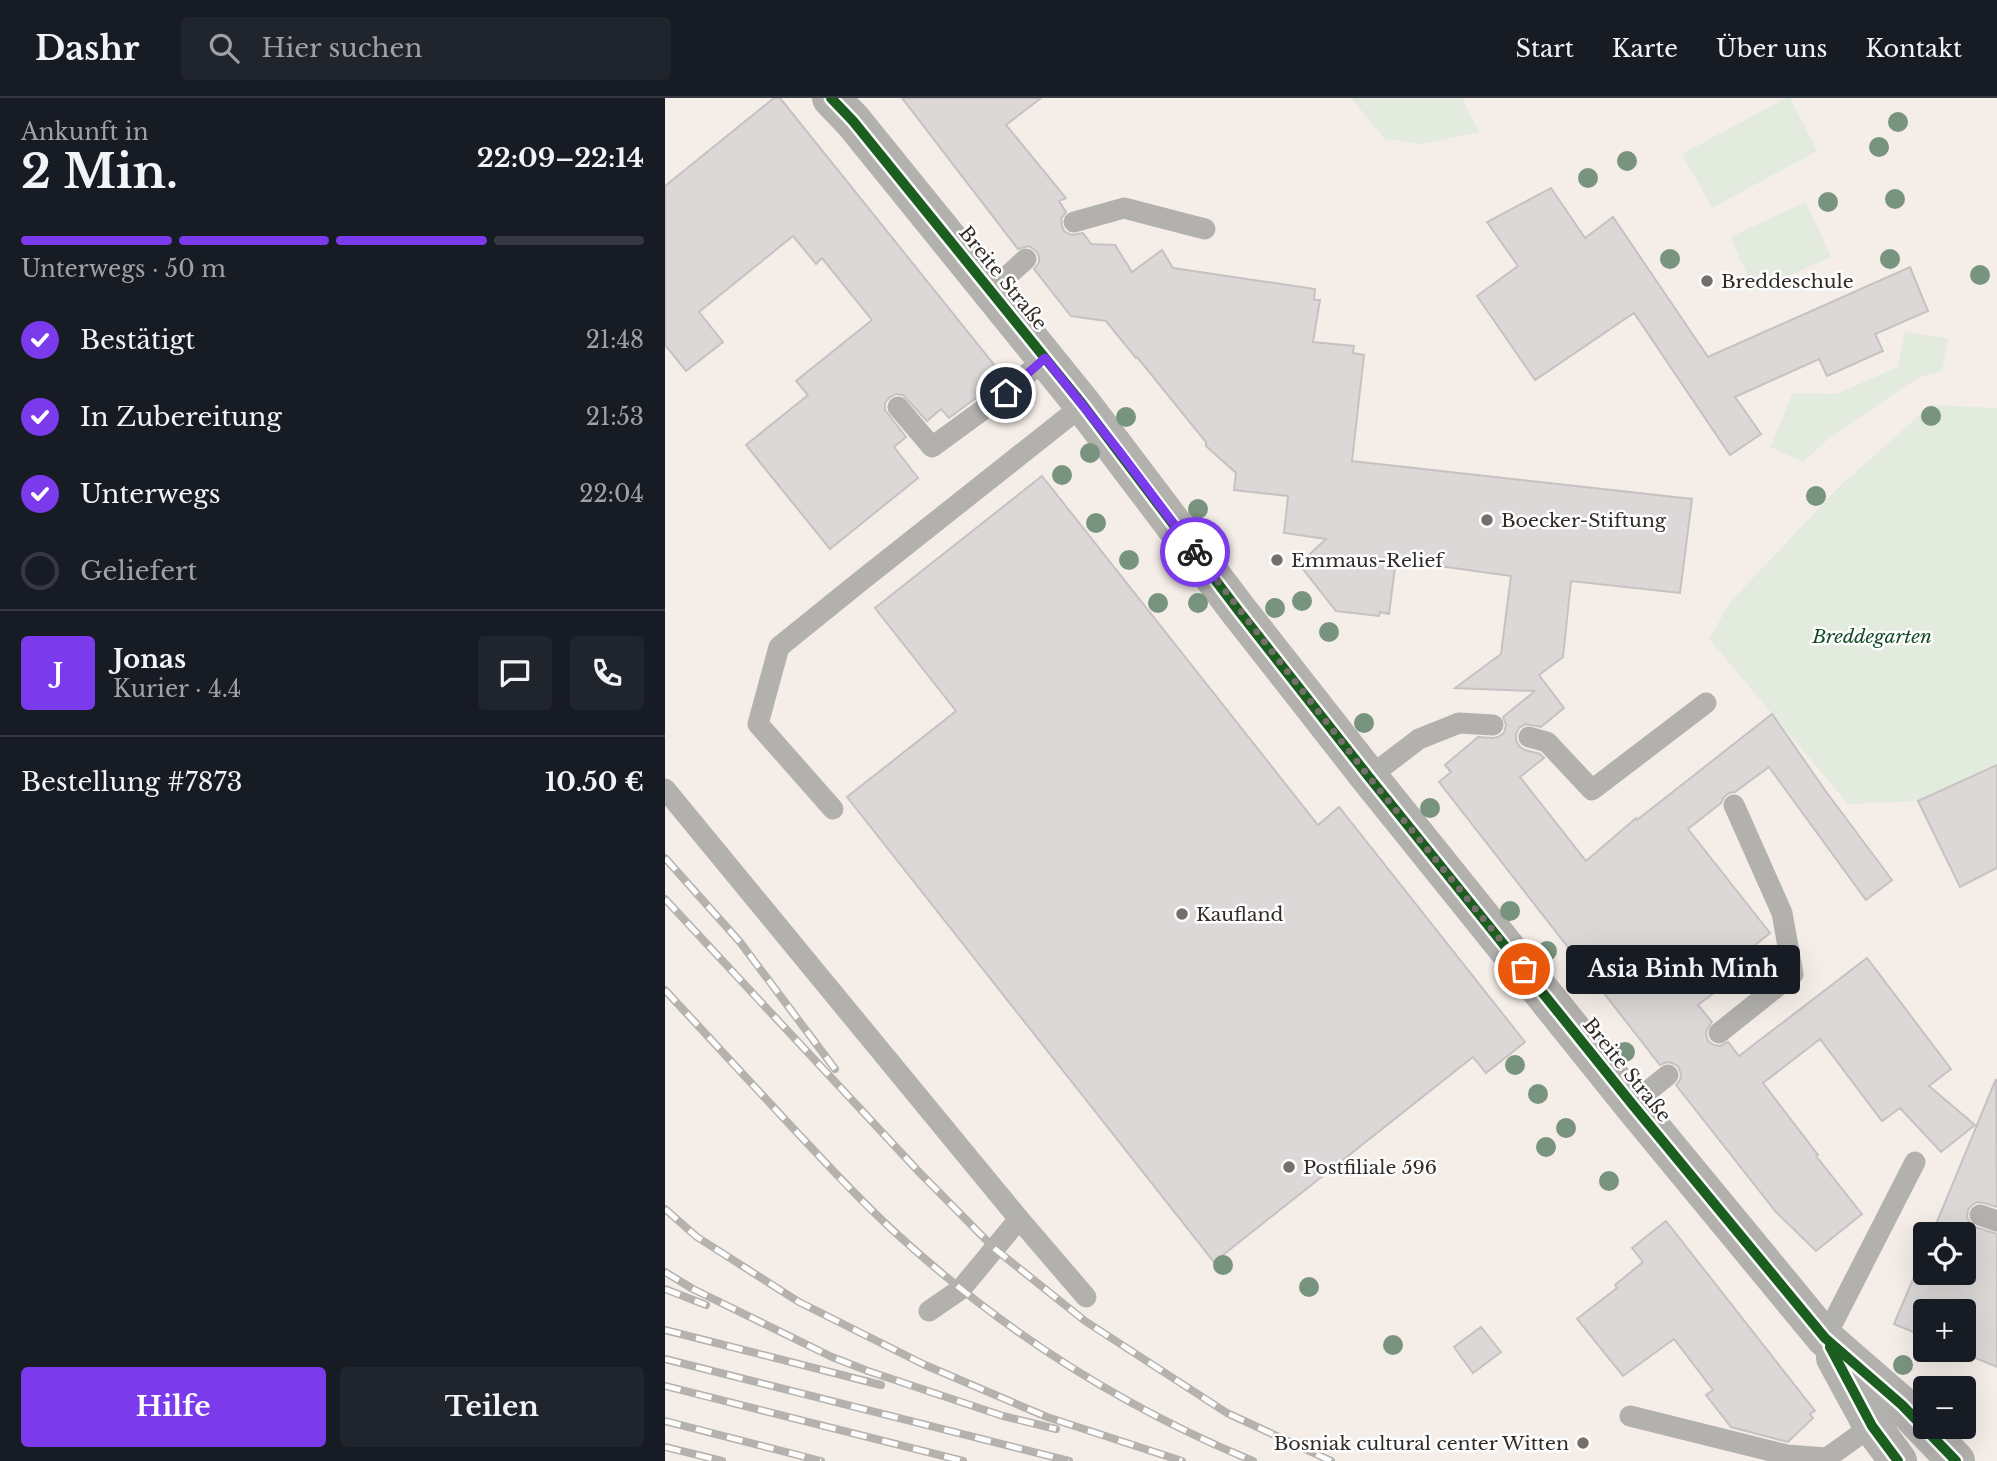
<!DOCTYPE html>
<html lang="de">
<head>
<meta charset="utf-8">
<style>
  :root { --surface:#171b24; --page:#20242c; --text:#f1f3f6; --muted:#9ea1a6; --line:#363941; --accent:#7c3aed }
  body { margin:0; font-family:"Libre Baskerville",serif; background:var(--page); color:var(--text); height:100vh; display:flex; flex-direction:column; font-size:26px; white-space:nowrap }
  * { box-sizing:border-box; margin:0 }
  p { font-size:23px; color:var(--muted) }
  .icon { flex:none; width:38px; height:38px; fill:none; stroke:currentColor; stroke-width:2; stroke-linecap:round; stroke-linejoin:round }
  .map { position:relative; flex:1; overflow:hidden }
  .side { display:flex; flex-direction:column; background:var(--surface); width:665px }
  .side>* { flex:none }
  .buttons { position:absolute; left:1248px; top:1124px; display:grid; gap:14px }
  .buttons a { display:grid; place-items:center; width:63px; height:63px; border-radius:7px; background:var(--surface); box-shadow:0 7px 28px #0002; font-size:35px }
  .pin { position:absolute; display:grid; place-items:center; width:60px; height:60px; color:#fff; margin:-30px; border:4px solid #fff; border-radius:50%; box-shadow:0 2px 7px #0007 }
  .courier { position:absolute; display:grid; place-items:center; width:70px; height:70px; margin:-35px; border:5px solid #7c3aed; border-radius:50%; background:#fff; color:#222; box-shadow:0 2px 9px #0007 }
  .bubble { position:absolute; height:49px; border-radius:7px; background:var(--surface); box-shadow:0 7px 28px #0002; font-size:23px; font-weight:700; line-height:49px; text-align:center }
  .headline em { font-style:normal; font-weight:700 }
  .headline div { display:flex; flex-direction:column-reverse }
  .headline { display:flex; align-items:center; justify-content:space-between; height:119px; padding:0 21px }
  h1 { font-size:46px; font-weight:700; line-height:52px }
  .bar { display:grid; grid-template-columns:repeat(4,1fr); gap:10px 7px; align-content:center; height:84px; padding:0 21px }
  .bar i { height:9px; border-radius:5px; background:var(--line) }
  .bar .current { background:var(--accent) }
  .bar p { grid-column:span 4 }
  .line { display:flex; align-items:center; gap:18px; padding:0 21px; border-top:2px solid var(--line) }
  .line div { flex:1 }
  .round { display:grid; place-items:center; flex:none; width:74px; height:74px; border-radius:7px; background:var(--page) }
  ol { padding:0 21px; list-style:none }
  li { display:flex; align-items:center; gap:21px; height:77px }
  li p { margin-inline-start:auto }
  li .icon { padding:7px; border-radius:50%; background:var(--accent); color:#fff; stroke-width:4 }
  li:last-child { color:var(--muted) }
  li i { width:38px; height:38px; border:4px solid var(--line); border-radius:50% }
  .action { display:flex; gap:14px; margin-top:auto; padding:14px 21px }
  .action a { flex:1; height:80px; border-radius:7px; background:var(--accent); color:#fff; font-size:28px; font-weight:700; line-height:80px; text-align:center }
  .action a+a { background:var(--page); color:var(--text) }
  header { display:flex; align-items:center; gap:42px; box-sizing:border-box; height:98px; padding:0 35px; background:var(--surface); border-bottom:2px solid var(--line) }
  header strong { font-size:33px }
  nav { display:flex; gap:38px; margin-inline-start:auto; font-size:24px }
  .search { width:490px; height:63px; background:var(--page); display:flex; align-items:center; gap:18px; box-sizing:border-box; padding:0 24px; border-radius:7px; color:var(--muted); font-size:26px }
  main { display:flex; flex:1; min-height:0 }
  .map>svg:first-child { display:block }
</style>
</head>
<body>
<header>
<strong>Dashr</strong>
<div class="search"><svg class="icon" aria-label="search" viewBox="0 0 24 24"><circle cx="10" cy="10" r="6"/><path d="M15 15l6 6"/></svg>Hier suchen</div>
<nav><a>Start</a><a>Karte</a><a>Über uns</a><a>Kontakt</a></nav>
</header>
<main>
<section class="side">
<div class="headline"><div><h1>2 Min.</h1><p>Ankunft in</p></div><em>22:09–22:14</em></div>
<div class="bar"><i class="current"></i><i class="current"></i><i class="current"></i><i></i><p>Unterwegs · 50 m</p></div>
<ol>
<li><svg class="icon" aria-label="check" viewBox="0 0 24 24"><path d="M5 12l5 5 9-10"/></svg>Bestätigt<p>21:48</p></li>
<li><svg class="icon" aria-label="check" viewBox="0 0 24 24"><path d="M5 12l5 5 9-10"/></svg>In Zubereitung<p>21:53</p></li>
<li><svg class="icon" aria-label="check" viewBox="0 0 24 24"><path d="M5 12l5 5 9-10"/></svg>Unterwegs<p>22:04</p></li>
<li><i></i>Geliefert</li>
</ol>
<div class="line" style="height:126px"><b class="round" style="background:var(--accent);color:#fff">J</b><div><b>Jonas</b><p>Kurier · 4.4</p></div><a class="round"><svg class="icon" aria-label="chat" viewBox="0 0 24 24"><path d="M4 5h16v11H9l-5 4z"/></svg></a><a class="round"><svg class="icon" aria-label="phone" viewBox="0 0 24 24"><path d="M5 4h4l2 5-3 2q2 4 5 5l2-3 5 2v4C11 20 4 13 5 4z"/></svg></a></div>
<div class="line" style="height:91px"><div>Bestellung #7873</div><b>10.50 €</b></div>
<div class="action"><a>Hilfe</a><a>Teilen</a></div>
</section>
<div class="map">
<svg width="1332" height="1363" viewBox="0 0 1332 1363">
  <rect width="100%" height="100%" fill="#f5eee8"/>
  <g fill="#e2ebde">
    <polygon points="686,0 797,0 814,34 757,46 720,41"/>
    <polygon points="1121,0 1125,0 1152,53 1047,110 1017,56"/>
    <polygon points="1141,104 1166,159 1090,193 1065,139"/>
    <polygon points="1240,234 1283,240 1277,273 1255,279 1233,293 1162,342 1138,364 1105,349 1128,295 1171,296 1233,269"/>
    <polygon points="1266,307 1332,310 1332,667 1253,703 1183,706 1044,541 1066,503 1176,387"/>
  </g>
  <g fill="#dcd8d8" stroke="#c6c2c2" stroke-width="2">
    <polygon points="109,0 115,0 339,279 284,320 276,311 262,323 238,297 231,296 224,300 220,305 220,312 241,339 229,349 253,380 165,451 81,347 143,297 131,283 207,222 157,160 151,166 128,138 34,214 58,244 21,273 0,247 0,88"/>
    <polygon points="237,0 376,0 341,27 401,100 394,103 401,114 396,121 397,128 399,133 406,137 418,135 426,146 450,147 467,174 497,152 508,170 650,191 649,202 655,202 648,244 689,248 688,255 699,257 687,363 1027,401 1015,495 906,483 898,559 874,577 899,610 876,629 861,626 854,630 851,636 851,642 854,648 860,652 875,656 879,660 855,679 921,763 971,720 972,722 1107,616 1162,695 1227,782 1201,802 1104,669 1070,694 1064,695 1059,699 1056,705 1023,731 1105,835 1079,856 1087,866 1033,907 1047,924 1042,931 1041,936 1043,943 1049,947 1055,948 1063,944 1074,958 1202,860 1286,971 1264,988 1310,1027 1276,1054 1235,1010 1217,1023 1155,941 1098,985 1153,1057 1151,1058 1197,1116 1151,1153 1111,1114 1011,987 1015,982 1016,976 1013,968 1007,965 1002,964 995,967 774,684 786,674 780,667 813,639 828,640 833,639 839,635 841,627 838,619 870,593 790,590 836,556 846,478 731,462 724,516 715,514 714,518 671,513 634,466 661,441 619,435 623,398 569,392 571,375 541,348 541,344 472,259 471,260 441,223 406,218 369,171 374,164 374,158 371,153 364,148 353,151"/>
    <polygon points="886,90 920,140 948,119 1043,259 1245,169 1263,213 1210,236 1218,253 1162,278 1154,261 1070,299 1096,336 1065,357 969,215 870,282 812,198 853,168 822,124"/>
    <polygon points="377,378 653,727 674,709 860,944 821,975 808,959 549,1164 182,699 291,613 210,510"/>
    <polygon points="1332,667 1332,770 1295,789 1253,703"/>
    <polygon points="1331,981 1332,1109 1319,1105 1312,1104 1307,1107 1303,1112 1302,1119 1305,1125 1310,1129 1332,1136 1332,1269 1289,1251 1298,1251 1298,1213 1260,1213 1260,1239 1229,1226 1260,1153 1260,1174 1298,1174 1298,1136 1267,1136"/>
    <polygon points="1001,1123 1150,1313 1145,1316 1148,1320 1123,1344 1066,1329 1041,1297 1048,1292 1009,1241 958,1278 912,1221 952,1190 950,1187 978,1164 967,1150"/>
    <polygon points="816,1229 836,1254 808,1275 789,1249"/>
  </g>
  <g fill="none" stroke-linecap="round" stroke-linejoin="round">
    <g stroke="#b2b1ae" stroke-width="21">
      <polyline points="409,124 459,110 540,131"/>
      <polyline points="326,193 361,161"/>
      <polyline points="233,309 267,349 341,295 380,260"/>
      <polyline points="864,639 882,644 927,692 1041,605"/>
      <polyline points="704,679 754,641 794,625 828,627"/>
      <polyline points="0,691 354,1121 421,1199"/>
      <polyline points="168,711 93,626 114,549 192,486 418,307"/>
      <polyline points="1054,935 1128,876 1117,815 1069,707"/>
      <polyline points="967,1006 1003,977"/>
      <polyline points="1315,1117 1332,1123"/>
      <polyline points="264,1213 296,1191 354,1121"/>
      <polyline points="1160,1240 1250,1064"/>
      <polyline points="965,1318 1122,1357 1162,1360 1212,1324"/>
    </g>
    <g stroke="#b2b1ae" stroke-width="38">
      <polyline points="166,0 188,23 418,307 573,512 704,679 967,1006 1160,1240 1237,1307 1291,1363"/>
      <polyline points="1170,1260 1207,1328 1233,1363"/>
    </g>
    <defs>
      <g id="rail">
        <polyline points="0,760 75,844 170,971"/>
        <polyline points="0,801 254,1074 330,1151 420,1223 562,1315 666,1363"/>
        <path d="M0,892C42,937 84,983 126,1028C161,1065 195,1103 233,1137C338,1233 457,1309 588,1363"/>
        <polyline points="0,1111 32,1139 134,1204 260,1267 382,1319 517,1363"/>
        <polyline points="0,1174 28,1191 167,1259 203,1273 338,1318 391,1331"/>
        <polyline points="0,1191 41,1207"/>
        <polyline points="0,1232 216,1287"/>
        <polyline points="0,1261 404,1363"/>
        <polyline points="0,1288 298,1363"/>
        <polyline points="0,1323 156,1363"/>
        <polyline points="0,1349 57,1363"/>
      </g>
    </defs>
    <use href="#rail" stroke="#b5b2ae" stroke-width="8"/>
    <use href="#rail" stroke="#fdfdfd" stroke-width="5" stroke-dasharray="16" stroke-linecap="butt"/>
    <defs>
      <g id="cycleway">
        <polyline points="166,0 188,23 418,307 573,512 704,679 967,1006 1160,1240 1237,1307 1291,1363"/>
        <polyline points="1165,1249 1207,1328 1233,1363"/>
      </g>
    </defs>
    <use href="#cycleway" stroke="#fdfdfd" stroke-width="15"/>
    <use href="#cycleway" stroke="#1b5e20" stroke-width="10"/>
  </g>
  <g fill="#79947e">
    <circle cx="1233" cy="24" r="10"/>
    <circle cx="1214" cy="49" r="10"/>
    <circle cx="962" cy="63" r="10"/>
    <circle cx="923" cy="80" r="10"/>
    <circle cx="1230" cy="101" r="10"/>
    <circle cx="1163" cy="104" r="10"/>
    <circle cx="1005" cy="161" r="10"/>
    <circle cx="1225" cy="161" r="10"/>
    <circle cx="1315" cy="177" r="10"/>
    <circle cx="1266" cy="318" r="10"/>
    <circle cx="461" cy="319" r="10"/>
    <circle cx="425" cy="355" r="10"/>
    <circle cx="397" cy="377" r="10"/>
    <circle cx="1151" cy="398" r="10"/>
    <circle cx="533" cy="411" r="10"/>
    <circle cx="431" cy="425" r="10"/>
    <circle cx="464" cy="462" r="10"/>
    <circle cx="637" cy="503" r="10"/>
    <circle cx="493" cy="505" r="10"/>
    <circle cx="533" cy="505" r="10"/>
    <circle cx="610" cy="510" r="10"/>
    <circle cx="664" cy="534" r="10"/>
    <circle cx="699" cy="625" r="10"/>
    <circle cx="765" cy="710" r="10"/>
    <circle cx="845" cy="813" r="10"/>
    <circle cx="882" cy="853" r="10"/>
    <circle cx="960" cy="954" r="10"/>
    <circle cx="850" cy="967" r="10"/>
    <circle cx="873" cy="996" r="10"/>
    <circle cx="901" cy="1030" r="10"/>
    <circle cx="881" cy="1049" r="10"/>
    <circle cx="944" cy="1083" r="10"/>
    <circle cx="558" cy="1167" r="10"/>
    <circle cx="644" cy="1189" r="10"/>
    <circle cx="728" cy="1247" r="10"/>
    <circle cx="1238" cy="1267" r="10"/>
  </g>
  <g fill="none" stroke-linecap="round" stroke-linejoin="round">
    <polyline stroke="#756f6b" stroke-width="7" stroke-dasharray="0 12.6" points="530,454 704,679 859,871"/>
    <polyline stroke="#7c3aed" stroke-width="9" points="341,295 380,260 454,353 530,454"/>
  </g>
  <g fill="#756f6b" stroke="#fdfdfd" stroke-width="2.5">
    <circle cx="1042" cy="183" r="7"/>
    <circle cx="822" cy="422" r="7"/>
    <circle cx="612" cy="462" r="7"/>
    <circle cx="517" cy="816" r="7"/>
    <circle cx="624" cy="1069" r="7"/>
    <circle cx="918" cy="1345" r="7"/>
  </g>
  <g text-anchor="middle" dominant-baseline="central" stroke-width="5" stroke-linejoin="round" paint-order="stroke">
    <g font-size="19" fill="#302b27" stroke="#fdfdfd">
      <text transform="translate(338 180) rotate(51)">Breite Straße</text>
      <text transform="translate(962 972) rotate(51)">Breite Straße</text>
    </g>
    <g font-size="19" fill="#302b27" stroke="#fdfdfd" text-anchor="start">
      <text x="1056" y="183">Breddeschule</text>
      <text x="836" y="422">Boecker-Stiftung</text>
      <text x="626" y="462">Emmaus-Relief</text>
      <text x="531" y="816">Kaufland</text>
      <text x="638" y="1069">Postfiliale 596</text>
      <text x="904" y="1345" text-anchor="end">Bosniak cultural center Witten</text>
    </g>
    <g font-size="19" font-style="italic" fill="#134b27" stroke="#fdfdfd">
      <text x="1207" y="538">Breddegarten</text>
    </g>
  </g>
</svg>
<div class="buttons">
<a><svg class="icon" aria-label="locate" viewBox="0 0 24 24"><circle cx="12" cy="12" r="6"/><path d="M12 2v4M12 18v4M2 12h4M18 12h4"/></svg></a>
<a>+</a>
<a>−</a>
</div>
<div class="pin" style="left:859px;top:871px;background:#ea580c"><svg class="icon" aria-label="bag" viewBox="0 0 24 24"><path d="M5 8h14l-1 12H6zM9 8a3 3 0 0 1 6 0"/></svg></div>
<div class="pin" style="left:341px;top:295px;background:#1f2937"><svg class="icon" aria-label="home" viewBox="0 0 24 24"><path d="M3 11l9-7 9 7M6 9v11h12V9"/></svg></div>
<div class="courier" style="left:530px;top:454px"><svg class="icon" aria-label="bike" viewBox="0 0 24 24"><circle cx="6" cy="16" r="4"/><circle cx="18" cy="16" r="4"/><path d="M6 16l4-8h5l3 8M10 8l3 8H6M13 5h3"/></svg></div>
<div class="bubble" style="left:901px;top:847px;width:234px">Asia Binh Minh</div>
</div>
</main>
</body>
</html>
